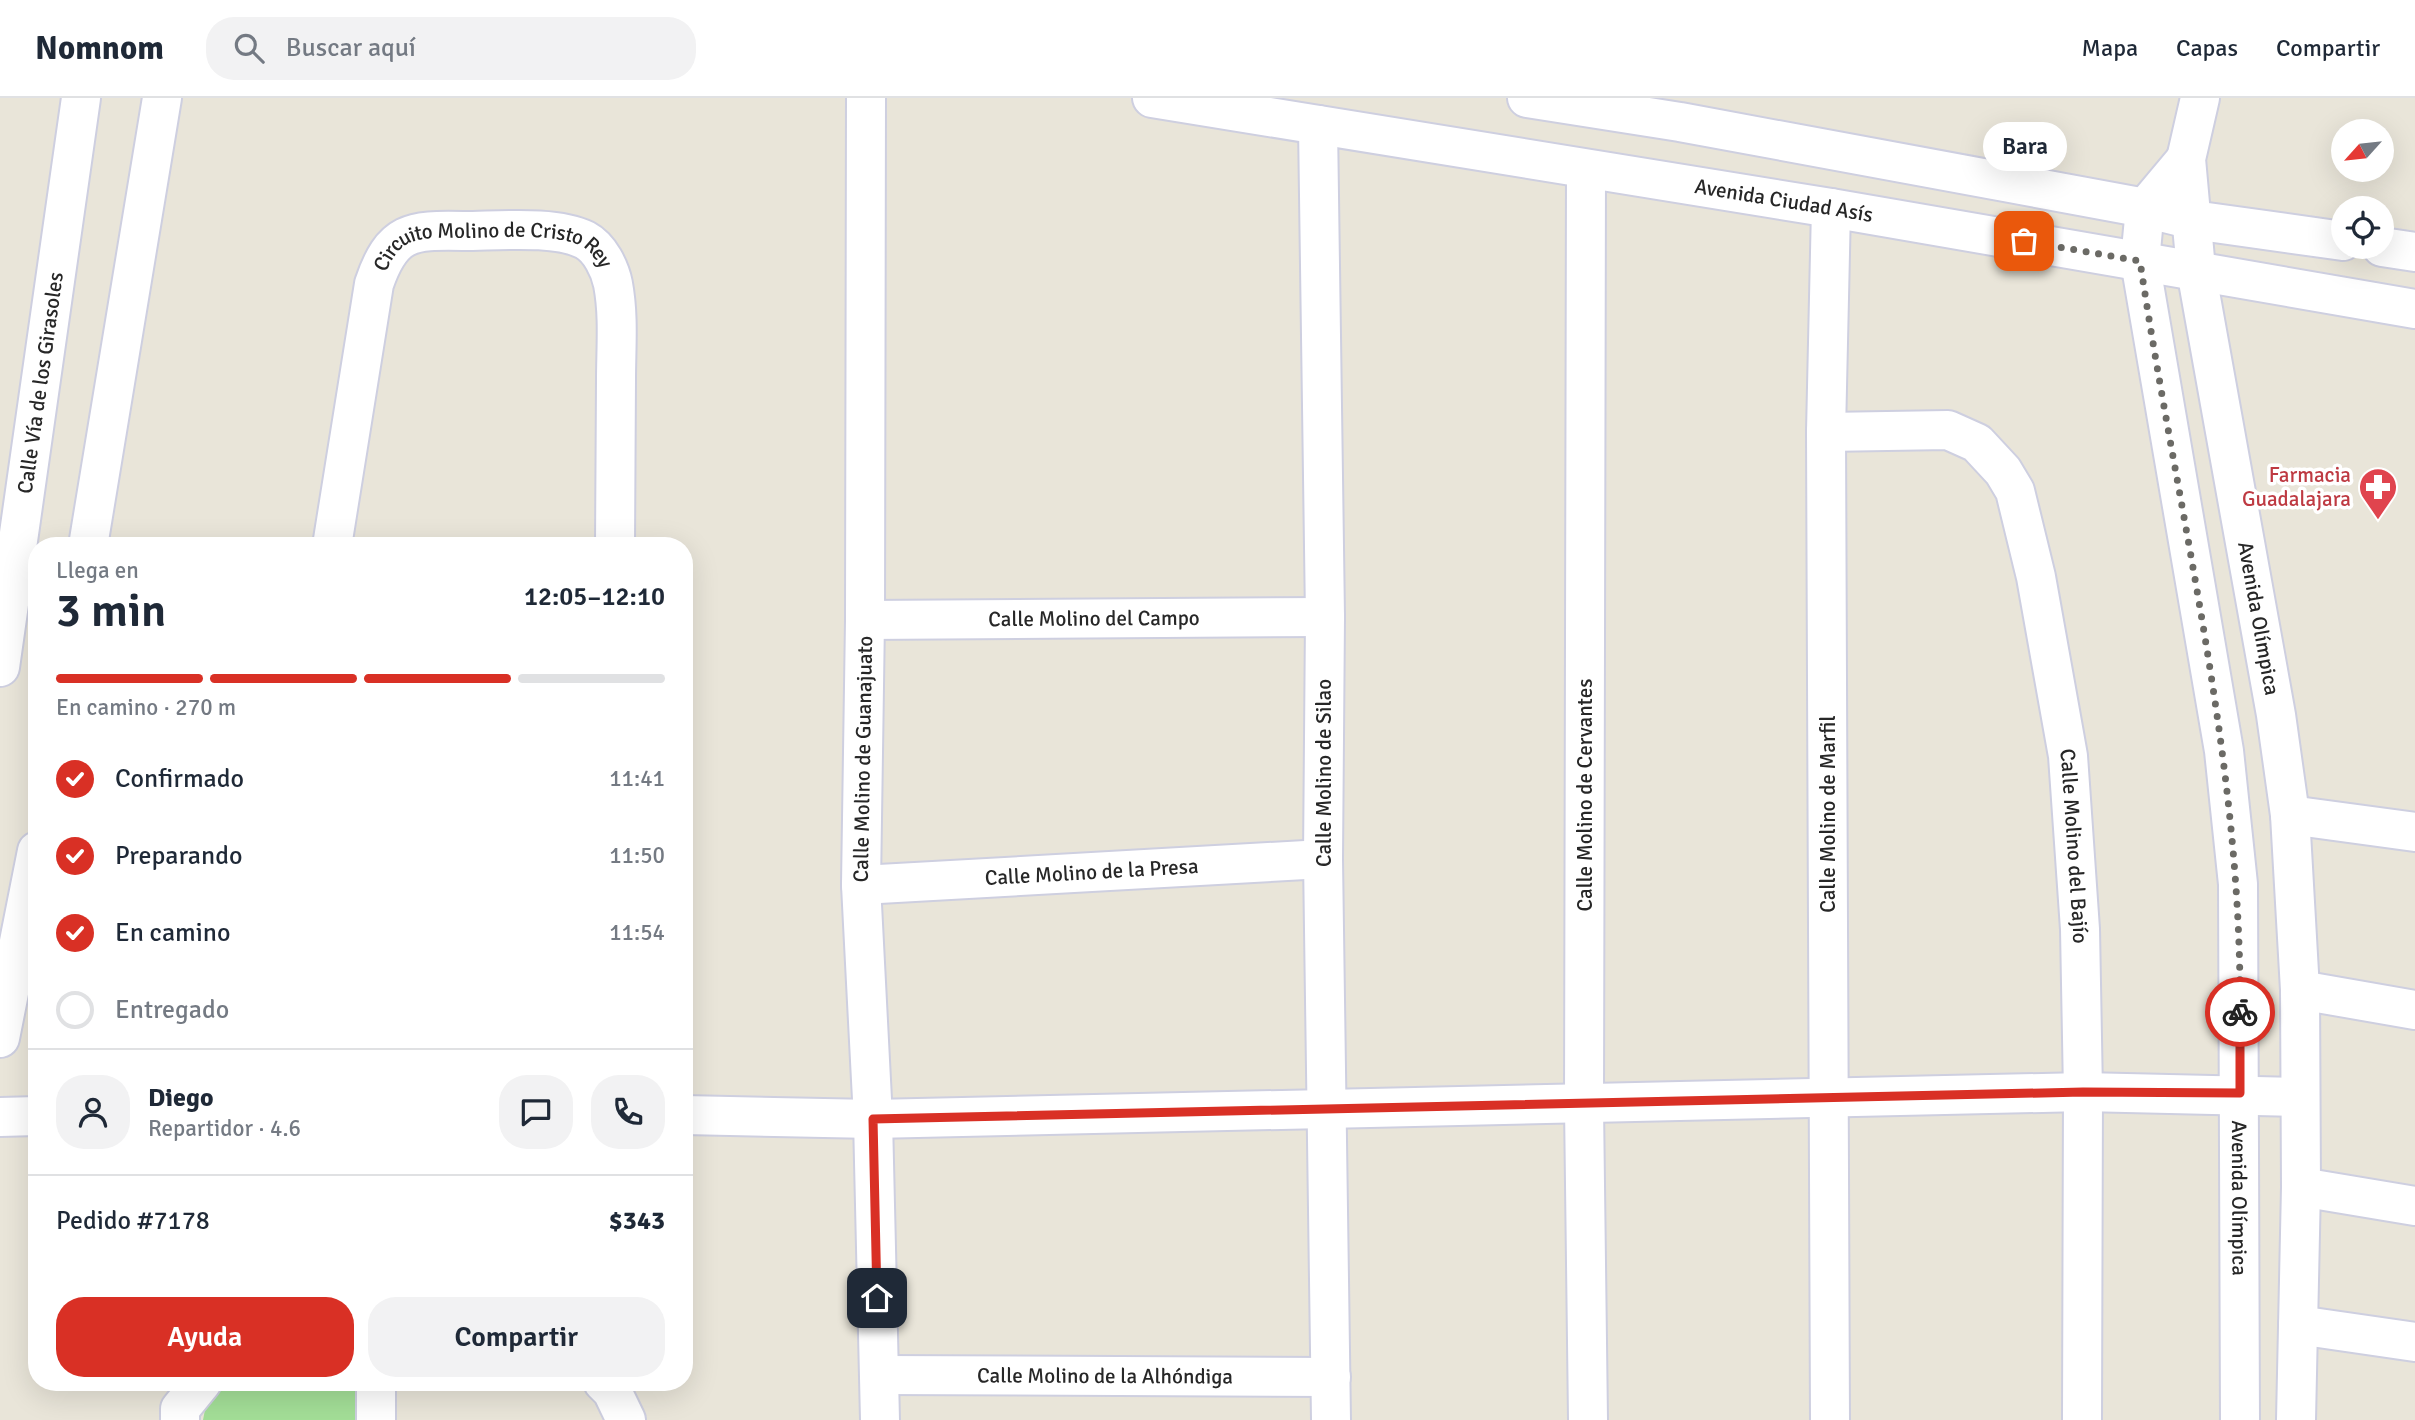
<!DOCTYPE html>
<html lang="es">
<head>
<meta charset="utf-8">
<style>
  :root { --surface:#fff; --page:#f2f2f3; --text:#1f2937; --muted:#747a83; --line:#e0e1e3; --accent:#d93025 }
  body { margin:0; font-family:Signika,sans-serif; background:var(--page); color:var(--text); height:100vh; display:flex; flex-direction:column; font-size:26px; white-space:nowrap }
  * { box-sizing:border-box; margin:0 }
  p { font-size:23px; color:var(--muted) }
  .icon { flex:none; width:38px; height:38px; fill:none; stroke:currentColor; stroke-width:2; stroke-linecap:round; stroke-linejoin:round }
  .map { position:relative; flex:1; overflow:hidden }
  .sheet { position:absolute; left:28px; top:439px; width:665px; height:854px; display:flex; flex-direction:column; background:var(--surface); border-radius:28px; box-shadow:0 7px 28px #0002 }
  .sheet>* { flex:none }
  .needle { width:46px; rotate:243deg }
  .controls { position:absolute; left:2331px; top:21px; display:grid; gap:14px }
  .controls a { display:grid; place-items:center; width:63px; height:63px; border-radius:50%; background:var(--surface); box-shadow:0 7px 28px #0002; font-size:35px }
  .pin { position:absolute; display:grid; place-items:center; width:60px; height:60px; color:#fff; margin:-30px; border-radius:14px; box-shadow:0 4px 10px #0006 }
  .courier { position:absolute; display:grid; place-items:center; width:70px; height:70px; margin:-35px; border:5px solid #d93025; border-radius:50%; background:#fff; color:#222; box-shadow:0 2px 9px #0007 }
  .bubble { position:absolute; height:49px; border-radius:24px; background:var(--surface); box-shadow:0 7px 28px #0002; font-size:23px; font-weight:600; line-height:49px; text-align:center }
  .headline em { font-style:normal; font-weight:600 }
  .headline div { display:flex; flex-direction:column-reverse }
  .headline { display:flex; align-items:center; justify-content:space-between; height:119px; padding:0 28px }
  h1 { font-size:46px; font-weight:600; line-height:52px }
  .bar { display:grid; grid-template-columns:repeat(4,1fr); gap:10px 7px; align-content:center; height:84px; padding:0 28px }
  .bar i { height:9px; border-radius:5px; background:var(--line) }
  .bar .current { background:var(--accent) }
  .bar p { grid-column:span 4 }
  .line { display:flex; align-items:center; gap:18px; padding:0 28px; border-top:2px solid var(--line) }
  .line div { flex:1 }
  .round { display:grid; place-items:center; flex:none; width:74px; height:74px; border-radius:28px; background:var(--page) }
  ol { padding:0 28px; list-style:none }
  li { display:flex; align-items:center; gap:21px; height:77px }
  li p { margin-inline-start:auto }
  li .icon { padding:7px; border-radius:50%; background:var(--accent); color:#fff; stroke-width:4 }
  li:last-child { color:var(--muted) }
  li i { width:38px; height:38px; border:4px solid var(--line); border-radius:50% }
  .button { display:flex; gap:14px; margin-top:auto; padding:14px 28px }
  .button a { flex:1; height:80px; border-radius:28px; background:var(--accent); color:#fff; font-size:28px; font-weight:600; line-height:80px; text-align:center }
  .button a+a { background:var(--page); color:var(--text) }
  header { display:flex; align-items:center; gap:42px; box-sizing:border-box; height:98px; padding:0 35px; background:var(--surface); border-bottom:2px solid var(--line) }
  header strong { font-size:33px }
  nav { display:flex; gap:38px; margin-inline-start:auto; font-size:24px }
  .search { width:490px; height:63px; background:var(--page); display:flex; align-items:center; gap:18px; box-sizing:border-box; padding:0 24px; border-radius:28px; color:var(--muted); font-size:26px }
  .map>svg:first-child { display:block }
</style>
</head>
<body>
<header>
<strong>Nomnom</strong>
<div class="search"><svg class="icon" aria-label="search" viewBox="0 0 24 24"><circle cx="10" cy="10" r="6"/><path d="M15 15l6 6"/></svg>Buscar aquí</div>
<nav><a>Mapa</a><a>Capas</a><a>Compartir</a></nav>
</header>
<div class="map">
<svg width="2415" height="1322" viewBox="0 0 2415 1322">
  <rect width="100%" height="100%" fill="#e9e5d9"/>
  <polygon fill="#a3de97" points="281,1284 307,1290 355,1292 355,1322 203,1322 210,1286"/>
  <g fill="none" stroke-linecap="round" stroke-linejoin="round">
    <defs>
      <g id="minor">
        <polyline points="866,0 865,522 861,787 873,1021 880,1322"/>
        <path id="s1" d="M1152,0L1831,110L2415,211"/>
        <polyline points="1527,0 1680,24 2145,110 2193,122 2343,143"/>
        <path id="s2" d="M2200,0L2186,61L2196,172L2276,617L2290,717L2300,892L2301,1089L2296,1322"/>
        <polyline points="1318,27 1325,519 1323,761 1331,1322"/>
        <path id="s3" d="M2186,61L2145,110L2140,163L2224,653L2238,786L2240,1322"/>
        <polyline points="1586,73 1584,1008 1588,1322"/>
        <polyline points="2382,149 2415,154"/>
        <path id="s4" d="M1826,334L1948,332L1977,345L2003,373L2015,393L2036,479L2068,658L2080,831L2083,994L2082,1322"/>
        <polyline points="88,448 162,0"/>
        <path id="s5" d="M332,448L374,186C392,133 410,132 463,133C497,133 555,127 585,142C600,150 610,171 613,186C619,218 616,250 616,282C616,337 615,393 615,448"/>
        <path id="s6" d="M865,522L1325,519"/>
        <path id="s7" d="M0,569L81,0"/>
        <polyline points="2290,717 2415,734"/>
        <path id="s8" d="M861,787L1323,761"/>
        <polyline points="2300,892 2415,912"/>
        <polyline points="0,940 37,753"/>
        <polyline points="684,1017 873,1021 2083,994 2300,999"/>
        <polyline points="0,1019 37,1018"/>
        <polyline points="2301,1089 2415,1108"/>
        <polyline points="2298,1227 2415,1244"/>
        <path id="s9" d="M879,1277L1331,1279"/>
        <polyline points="376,1284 376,1322"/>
        <polyline points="603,1284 612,1293 626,1322"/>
        <polyline points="180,1322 180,1311 202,1284"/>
        <polyline points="1830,1322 1826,334 1831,110"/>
      </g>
    </defs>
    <use href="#minor" stroke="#cecfe0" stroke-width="42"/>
    <use href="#minor" stroke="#fff" stroke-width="38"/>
  </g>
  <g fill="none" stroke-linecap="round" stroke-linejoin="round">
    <path stroke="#6b6a65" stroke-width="7" stroke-dasharray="0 12.6" d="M2024,143L2140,163C2177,413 2242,661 2240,914"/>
    <polyline stroke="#d93025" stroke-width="9" points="877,1200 873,1021 2083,994 2240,995 2240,914"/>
  </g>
  <defs>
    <symbol id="pharmacy-pin" viewBox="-11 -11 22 30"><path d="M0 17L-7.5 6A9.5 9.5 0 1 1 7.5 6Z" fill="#e0444e" stroke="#fff"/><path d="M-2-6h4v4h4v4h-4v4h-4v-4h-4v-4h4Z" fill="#fff"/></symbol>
  </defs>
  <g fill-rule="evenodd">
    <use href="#pharmacy-pin" x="2356" y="367" width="44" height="60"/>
  </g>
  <g text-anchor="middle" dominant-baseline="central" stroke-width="7" stroke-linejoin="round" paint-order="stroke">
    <g font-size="21" fill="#272727" stroke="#fff">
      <text stroke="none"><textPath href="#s1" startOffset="640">Avenida Ciudad Asís</textPath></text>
      <text stroke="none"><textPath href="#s5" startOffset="410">Circuito Molino de Cristo Rey</textPath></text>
      <text stroke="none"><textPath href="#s7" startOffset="287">Calle Vía de los Girasoles</textPath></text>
      <text stroke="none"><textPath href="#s6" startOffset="229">Calle Molino del Campo</textPath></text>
      <text stroke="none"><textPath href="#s2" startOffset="528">Avenida Olímpica</textPath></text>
      <text transform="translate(863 661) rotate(-89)">Calle Molino de Guanajuato</text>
      <text transform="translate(1324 675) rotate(-90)">Calle Molino de Silao</text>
      <text transform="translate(1585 697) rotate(-90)">Calle Molino de Cervantes</text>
      <text transform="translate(1828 716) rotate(-90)">Calle Molino de Marfil</text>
      <text stroke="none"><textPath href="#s4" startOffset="576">Calle Molino del Bajío</textPath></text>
      <text stroke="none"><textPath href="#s8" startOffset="231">Calle Molino de la Presa</textPath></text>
      <text stroke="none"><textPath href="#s3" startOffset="1062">Avenida Olímpica</textPath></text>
      <text stroke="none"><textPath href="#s9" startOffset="226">Calle Molino de la Alhóndiga</textPath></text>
    </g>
    <g font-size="21" fill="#be3a42" stroke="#fff" text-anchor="end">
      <text x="2351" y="377">Farmacia<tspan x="2351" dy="24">Guadalajara</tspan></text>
    </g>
  </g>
</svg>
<div class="controls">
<a><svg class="needle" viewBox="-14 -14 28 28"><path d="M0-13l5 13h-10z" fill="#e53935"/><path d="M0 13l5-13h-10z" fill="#747a83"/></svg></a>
<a><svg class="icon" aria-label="locate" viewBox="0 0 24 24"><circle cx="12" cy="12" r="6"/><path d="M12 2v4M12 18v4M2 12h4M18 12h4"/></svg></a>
</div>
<div class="pin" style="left:2024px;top:143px;background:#ea580c"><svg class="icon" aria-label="bag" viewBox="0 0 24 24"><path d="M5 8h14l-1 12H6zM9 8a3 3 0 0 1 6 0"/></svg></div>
<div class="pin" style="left:877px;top:1200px;background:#1f2937"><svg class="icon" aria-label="home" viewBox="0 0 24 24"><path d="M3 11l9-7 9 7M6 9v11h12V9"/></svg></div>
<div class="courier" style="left:2240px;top:914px"><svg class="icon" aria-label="bike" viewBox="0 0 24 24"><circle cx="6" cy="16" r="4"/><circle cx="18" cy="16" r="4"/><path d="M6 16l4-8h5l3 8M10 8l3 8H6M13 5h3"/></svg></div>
<div class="bubble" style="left:1983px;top:24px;width:84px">Bara</div>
<section class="sheet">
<div class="headline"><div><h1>3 min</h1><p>Llega en</p></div><em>12:05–12:10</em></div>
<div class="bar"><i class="current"></i><i class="current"></i><i class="current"></i><i></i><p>En camino · 270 m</p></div>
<ol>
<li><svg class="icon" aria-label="check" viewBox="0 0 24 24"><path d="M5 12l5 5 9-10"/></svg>Confirmado<p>11:41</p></li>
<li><svg class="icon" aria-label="check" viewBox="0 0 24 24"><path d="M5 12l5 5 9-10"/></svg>Preparando<p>11:50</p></li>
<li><svg class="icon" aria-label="check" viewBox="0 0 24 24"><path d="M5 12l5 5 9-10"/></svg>En camino<p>11:54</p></li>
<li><i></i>Entregado</li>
</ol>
<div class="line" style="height:126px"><a class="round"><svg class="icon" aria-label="person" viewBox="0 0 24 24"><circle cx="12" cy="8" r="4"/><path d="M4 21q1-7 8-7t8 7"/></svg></a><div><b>Diego</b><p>Repartidor · 4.6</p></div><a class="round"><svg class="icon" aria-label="chat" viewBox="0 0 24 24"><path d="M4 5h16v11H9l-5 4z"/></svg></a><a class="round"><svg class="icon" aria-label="phone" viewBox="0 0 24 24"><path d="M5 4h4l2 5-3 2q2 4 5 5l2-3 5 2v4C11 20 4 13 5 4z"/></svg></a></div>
<div class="line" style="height:91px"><div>Pedido #7178</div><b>$343</b></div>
<div class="button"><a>Ayuda</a><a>Compartir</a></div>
</section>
</div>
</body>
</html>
